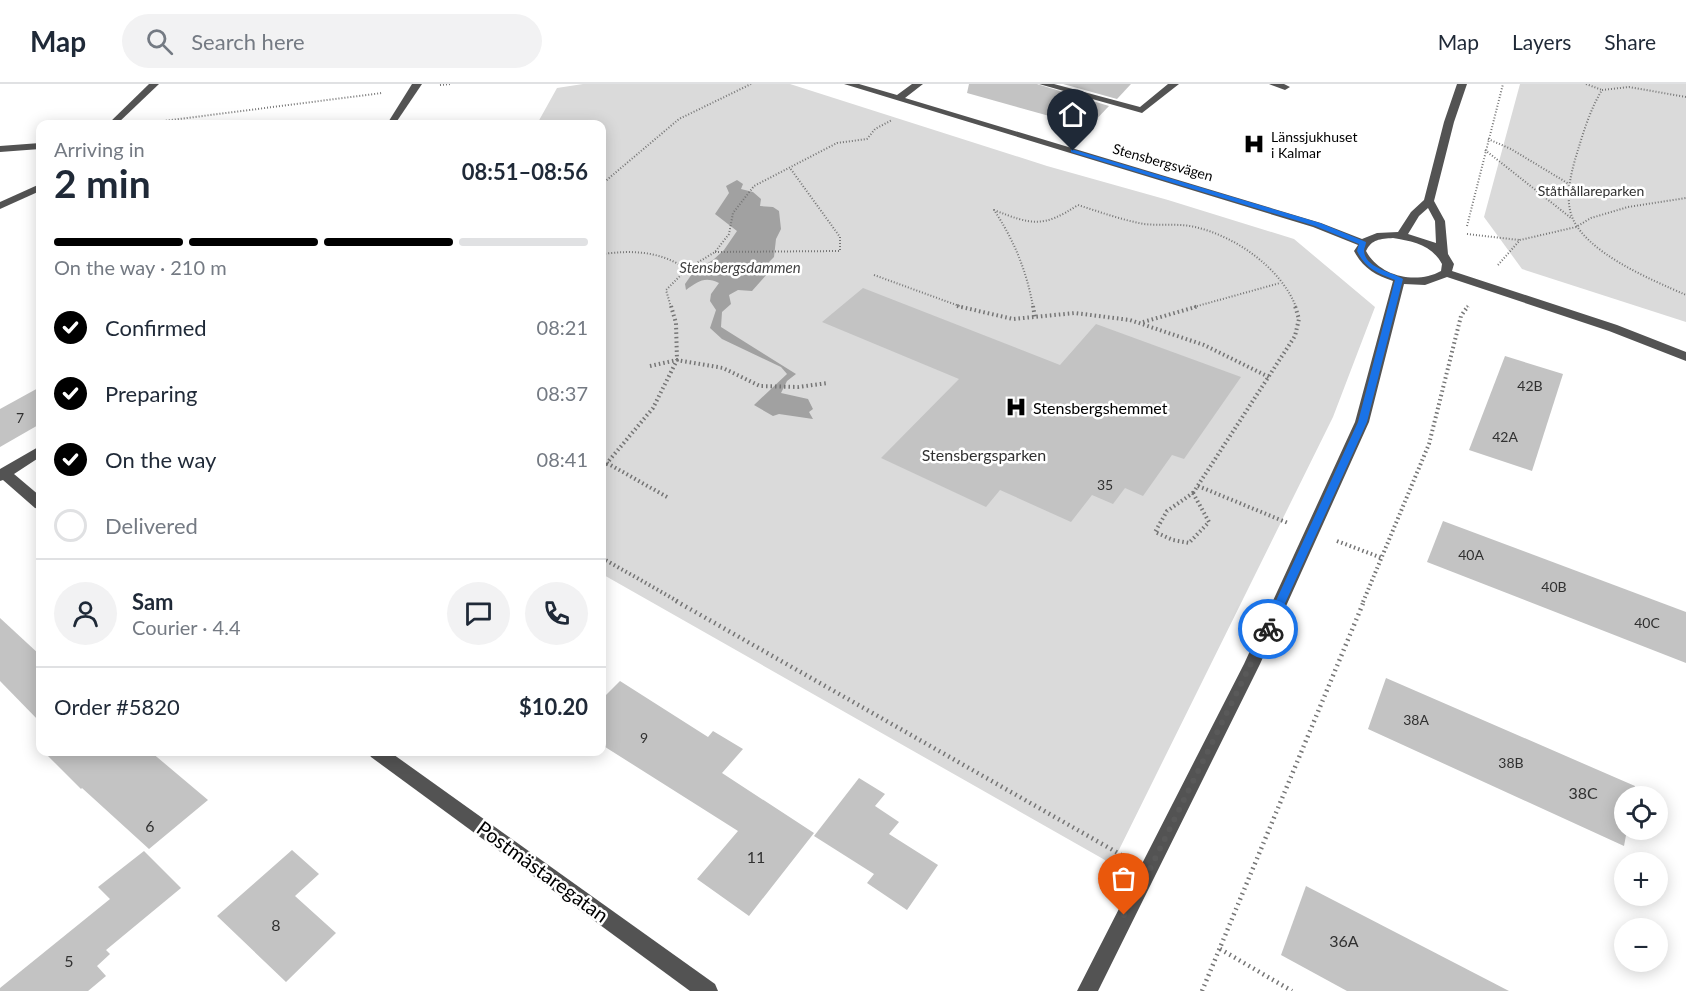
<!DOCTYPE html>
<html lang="en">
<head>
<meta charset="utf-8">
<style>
  :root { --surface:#fff; --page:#f2f2f3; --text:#1f2937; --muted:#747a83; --line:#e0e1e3; --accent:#000 }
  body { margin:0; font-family:Lato,sans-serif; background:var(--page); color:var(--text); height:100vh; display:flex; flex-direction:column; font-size:22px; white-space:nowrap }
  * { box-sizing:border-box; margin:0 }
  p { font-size:20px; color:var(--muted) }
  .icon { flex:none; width:33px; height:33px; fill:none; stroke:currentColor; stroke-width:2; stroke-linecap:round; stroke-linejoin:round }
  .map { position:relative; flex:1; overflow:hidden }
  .sheet { position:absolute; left:36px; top:36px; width:570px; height:636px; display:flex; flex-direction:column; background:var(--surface); border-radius:12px; box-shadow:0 3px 15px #0003 }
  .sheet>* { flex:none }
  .tools { position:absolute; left:1614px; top:702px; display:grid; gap:12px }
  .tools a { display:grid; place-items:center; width:54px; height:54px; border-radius:50%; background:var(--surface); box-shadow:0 3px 15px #0003; font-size:30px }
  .pin { position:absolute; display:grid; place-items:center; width:51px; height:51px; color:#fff; margin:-62px -26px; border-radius:50% 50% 50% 0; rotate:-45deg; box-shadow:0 0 6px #0007 }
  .pin .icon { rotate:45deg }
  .courier { position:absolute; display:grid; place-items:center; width:60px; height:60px; margin:-30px; border:4px solid #1a73e8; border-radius:50%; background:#fff; color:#222; box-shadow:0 2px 8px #0007 }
  .head em { font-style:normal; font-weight:700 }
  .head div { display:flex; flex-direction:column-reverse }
  .head { display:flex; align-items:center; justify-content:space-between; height:102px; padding:0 18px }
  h1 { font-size:39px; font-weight:700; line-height:45px }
  .bar { display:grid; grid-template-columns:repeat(4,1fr); gap:9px 6px; align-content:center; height:72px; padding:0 18px }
  .bar i { height:8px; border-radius:4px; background:var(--line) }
  .bar .selected { background:var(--accent) }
  .bar p { grid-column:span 4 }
  .line { display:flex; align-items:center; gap:15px; padding:0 18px; border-top:2px solid var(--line) }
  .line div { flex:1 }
  .round { display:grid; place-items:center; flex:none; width:63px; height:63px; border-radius:32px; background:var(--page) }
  ol { padding:0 18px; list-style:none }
  li { display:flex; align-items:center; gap:18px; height:66px }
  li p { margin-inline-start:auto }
  li .icon { padding:6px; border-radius:50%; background:var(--accent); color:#fff; stroke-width:4 }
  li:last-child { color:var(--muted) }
  li i { width:33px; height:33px; border:3px solid var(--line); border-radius:50% }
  header { display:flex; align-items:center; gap:36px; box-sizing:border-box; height:84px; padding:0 30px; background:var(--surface); border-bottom:2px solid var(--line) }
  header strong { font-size:28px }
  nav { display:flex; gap:33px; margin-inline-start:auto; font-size:21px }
  .search { width:420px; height:54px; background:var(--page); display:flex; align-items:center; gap:15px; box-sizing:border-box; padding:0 21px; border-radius:33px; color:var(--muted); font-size:22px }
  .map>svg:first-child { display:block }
</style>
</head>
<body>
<header>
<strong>Map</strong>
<div class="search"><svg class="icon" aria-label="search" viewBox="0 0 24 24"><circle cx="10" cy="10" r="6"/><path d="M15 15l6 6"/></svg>Search here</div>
<nav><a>Map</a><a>Layers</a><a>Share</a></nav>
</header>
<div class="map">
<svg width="1686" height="907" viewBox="0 0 1686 907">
  <rect width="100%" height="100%" fill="#fff"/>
  <g fill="#dadada">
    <polygon points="583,0 790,0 1047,82 1168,116 1294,155 1375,223 1333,333 1112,780 602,490 602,40 537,40 557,4"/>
    <polygon points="1520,0 1686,0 1686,238 1522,185 1484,133"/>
  </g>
  <path fill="#a1a1a1" d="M737,96L743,100L741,105L753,108L761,115L760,122L773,123L779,127L781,145L776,155L774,173L764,183L767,190L752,207L738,206L729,211L731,220L722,228L721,243L796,290L787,297L781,309L808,315L813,325L809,328L813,335L779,330L773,332L754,321L787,290L781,283L722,255L710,244L716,226L710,217L711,210L719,199C705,192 698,197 686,206L685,200L694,187L713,176L724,166L737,147L715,130L729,109L726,102Z"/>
  <g fill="#c3c3c3">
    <polygon points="969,0 1037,0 1109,22 1089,43 967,9"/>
    <polygon points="1063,0 1131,0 1117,15"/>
    <polygon points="863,204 1060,281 1096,240 1241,293 1184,375 1172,371 1143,412 1125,404 1113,420 1092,411 1071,438 1000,406 986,423 881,374 959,295 822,238"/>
    <polygon points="1505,272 1563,290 1532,387 1469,366"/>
    <polygon points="40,303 40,340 0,363 0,325"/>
    <polygon points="1443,437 1686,528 1686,579 1427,478"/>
    <polygon points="0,534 40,571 40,638 0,597"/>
    <polygon points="1386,594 1635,702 1633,712 1624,712 1624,746 1627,746 1624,762 1368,645"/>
    <polygon points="620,597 708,653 713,647 743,665 722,689 814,749 749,832 697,795 738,747 602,661 602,615"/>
    <polygon points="44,668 151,668 208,716 149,765 82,704 81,705"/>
    <polygon points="859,694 885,710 875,722 899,738 889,750 938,781 907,826 867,799 874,790 814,752"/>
    <polygon points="292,766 319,790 295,812 336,849 286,898 217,832"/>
    <polygon points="144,767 181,804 106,866 110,870 97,882 106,892 88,907 0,907 0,904 110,815 98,803"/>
    <polygon points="1306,802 1509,907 1347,907 1281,871"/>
  </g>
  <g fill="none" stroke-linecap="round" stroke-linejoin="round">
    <g stroke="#757575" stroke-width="2" stroke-dasharray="1 2" stroke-linecap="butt">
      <polyline points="1586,0 1602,6"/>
      <polyline points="440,1 451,0"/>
      <path d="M1686,13L1629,3L1602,6C1591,24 1584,46 1578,66C1572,85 1565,110 1571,130C1583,168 1652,196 1686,211"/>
      <polyline points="148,39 382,9"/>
      <polyline points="1488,55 1511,65 1569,100"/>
      <polyline points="1485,66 1571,134"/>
      <polyline points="602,100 679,35 751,0"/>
      <polyline points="1467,142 1503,0"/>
      <polyline points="1467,150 1519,156"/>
      <polyline points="715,168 840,167 840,153 790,84"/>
      <path d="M602,170C634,166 659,167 687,185"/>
      <polyline points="1498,181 1520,156 1576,143 1591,134 1628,123 1686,114"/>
      <polyline points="874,191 962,223"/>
      <polyline points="671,223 666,206 687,185 715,168 729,150 733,129 754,102 837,59 867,55 875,45 892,36"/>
      <path d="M1033,223C1027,188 1014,156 994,126C1032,141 1043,144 1078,121C1100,128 1122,136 1144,140C1161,142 1178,139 1195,143C1235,152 1281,184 1296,223"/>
      <polyline points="1194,223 1280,199"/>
      <polyline points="1467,223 1469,221"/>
    </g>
    <g stroke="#757575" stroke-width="4" stroke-dasharray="1.5 3" stroke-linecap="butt">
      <polyline points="957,222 1013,235 1075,229 1130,236 1204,261 1269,293"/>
      <polyline points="1033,222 1035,234"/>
      <polyline points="1143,238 1199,222"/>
      <polyline points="650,282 677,276 723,284 760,302 798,303 828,299"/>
      <polyline points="602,384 607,379"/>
      <polyline points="1198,402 1288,439"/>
      <polygon points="1193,409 1209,438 1189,459 1173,456 1155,448 1167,427"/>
      <polyline points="1193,409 1295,252 1299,235 1295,222"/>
      <polyline points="667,413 607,379 653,324 677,276 676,239 671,222"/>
      <polyline points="1337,457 1382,474"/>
      <polyline points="602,474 679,518"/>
      <polyline points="1363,518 1429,360 1461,232 1468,222"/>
    </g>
    <g stroke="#757575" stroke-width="4.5" stroke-dasharray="1.5 4" stroke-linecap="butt">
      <polyline points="676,517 1125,773"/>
      <polyline points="1220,865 1292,907"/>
      <polyline points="1202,907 1364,517"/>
    </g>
    <g fill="#535353" fill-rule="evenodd">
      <polygon points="149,0 159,0 117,40 108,40"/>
      <polygon points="412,0 422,0 395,40 387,40"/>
      <path d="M844,0H859L897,11L912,0H923L905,14L1321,139L1362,155L1377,149L1398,148L1411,128L1424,116L1444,38L1457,0H1467L1454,38L1434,117L1445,137L1448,170L1454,180L1452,187L1617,241L1686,268V277L1609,247L1447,193L1425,201L1404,200L1369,338L1260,580L1098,907H1077L1244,580L1355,338L1393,197C1375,191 1363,184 1354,167L1358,161L1313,143ZM1428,124L1435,137L1436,159L1408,150L1419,132ZM1393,154C1412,157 1432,161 1442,180L1441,187C1416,201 1379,192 1366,167C1372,155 1380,155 1393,154Z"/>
      <polygon points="1039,0 1054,0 1140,23 1168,0 1179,0 1142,29"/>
      <polygon points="1269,0 1284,0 1290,3 1285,6"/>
      <polygon points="40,59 40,65 0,68 0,62"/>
      <polygon points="40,100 40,107 0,125 0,118"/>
      <polygon points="40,362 40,373 14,390 40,412 40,425 35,424 3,396 0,397 0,385"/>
      <polygon points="368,668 390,668 715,900 718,907 690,907 371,673"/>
    </g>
  </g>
  <path fill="#1a73e8" d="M1071,65L1320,139L1366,158C1366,161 1364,164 1364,167C1365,184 1392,188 1403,195L1367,338L1272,548L1268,549L1263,545L1358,338L1395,196C1377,189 1365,184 1357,167L1359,160L1315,142L1071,68Z"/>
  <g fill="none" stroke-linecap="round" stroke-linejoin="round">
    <polyline stroke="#595959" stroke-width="6" stroke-dasharray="0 10.8" points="1124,831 1149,787 1268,545"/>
  </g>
  <defs>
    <symbol id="hospital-bare" viewBox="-9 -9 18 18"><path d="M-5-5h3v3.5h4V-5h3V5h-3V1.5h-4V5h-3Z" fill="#000" stroke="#fff" stroke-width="2.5" paint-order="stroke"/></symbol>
  </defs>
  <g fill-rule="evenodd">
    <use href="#hospital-bare" x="1239" y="45" width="30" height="30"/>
    <use href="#hospital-bare" x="1001" y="308" width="30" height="30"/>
  </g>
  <g text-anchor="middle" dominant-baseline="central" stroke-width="5" stroke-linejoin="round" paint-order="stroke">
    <g font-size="14" fill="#000" stroke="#fff" text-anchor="start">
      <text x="1271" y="52">Länssjukhuset<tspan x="1271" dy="16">i Kalmar</tspan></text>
    </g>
    <g font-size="14" fill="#000" stroke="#fff">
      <text transform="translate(1163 78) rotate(16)">Stensbergsvägen</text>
    </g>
    <g font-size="14" fill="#313131" stroke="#fff">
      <text x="1591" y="106">Ståthållareparken</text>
    </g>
    <g font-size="14" fill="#313131">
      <text x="1530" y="301">42B</text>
      <text x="20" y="333">7</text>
      <text x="1505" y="352">42A</text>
      <text x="1105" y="400">35</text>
      <text x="1471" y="470">40A</text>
      <text x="1554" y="502">40B</text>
      <text x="1647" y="538">40C</text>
      <text x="1416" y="635">38A</text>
      <text x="644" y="653">9</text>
      <text x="1511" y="678">38B</text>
    </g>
    <g font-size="15" font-style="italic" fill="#424242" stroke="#fff">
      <text x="740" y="183">Stensbergsdammen</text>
    </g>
    <g font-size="16" fill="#000" stroke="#fff" text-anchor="start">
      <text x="1033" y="323">Stensbergshemmet</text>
    </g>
    <g font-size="16" fill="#313131" stroke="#fff">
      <text x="984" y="370">Stensbergsparken</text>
    </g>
    <g font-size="16" fill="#313131">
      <text x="1583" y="708">38C</text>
      <text x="150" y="741">6</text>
      <text x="756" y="772">11</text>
      <text x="276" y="840">8</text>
      <text x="1344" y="856">36A</text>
      <text x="69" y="876">5</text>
    </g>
    <g font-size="20" fill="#000" stroke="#fff">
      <text transform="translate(543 787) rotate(36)">Postmästaregatan</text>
    </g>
  </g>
</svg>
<div class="tools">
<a><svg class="icon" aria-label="locate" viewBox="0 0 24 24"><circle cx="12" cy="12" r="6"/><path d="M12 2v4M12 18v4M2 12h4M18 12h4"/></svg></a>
<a>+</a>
<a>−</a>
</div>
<div class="pin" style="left:1124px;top:831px;background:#ea580c"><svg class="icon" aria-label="bag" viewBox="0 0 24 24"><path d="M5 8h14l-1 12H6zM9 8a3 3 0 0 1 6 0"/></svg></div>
<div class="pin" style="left:1073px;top:67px;background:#1f2937"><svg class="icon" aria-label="home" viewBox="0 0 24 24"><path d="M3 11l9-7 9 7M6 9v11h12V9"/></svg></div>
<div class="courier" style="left:1268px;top:545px"><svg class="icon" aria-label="bike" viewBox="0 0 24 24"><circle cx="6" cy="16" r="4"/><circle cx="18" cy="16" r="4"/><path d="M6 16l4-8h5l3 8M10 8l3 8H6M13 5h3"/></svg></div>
<section class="sheet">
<div class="head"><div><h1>2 min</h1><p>Arriving in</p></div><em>08:51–08:56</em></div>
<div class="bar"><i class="selected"></i><i class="selected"></i><i class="selected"></i><i></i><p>On the way · 210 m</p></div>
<ol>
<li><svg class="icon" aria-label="check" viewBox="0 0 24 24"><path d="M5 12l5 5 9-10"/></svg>Confirmed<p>08:21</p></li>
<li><svg class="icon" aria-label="check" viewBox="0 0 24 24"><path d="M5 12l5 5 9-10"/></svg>Preparing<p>08:37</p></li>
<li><svg class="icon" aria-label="check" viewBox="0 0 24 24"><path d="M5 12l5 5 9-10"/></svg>On the way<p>08:41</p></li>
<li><i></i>Delivered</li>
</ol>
<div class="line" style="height:108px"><a class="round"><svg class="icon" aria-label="person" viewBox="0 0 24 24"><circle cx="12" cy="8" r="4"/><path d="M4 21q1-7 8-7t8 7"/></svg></a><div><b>Sam</b><p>Courier · 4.4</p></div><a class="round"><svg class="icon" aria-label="chat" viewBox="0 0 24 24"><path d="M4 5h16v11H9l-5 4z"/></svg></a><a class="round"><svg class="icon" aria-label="phone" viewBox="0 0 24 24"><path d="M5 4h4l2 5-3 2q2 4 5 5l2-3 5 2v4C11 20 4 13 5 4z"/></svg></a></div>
<div class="line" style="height:78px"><div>Order #5820</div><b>$10.20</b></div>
</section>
</div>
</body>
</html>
